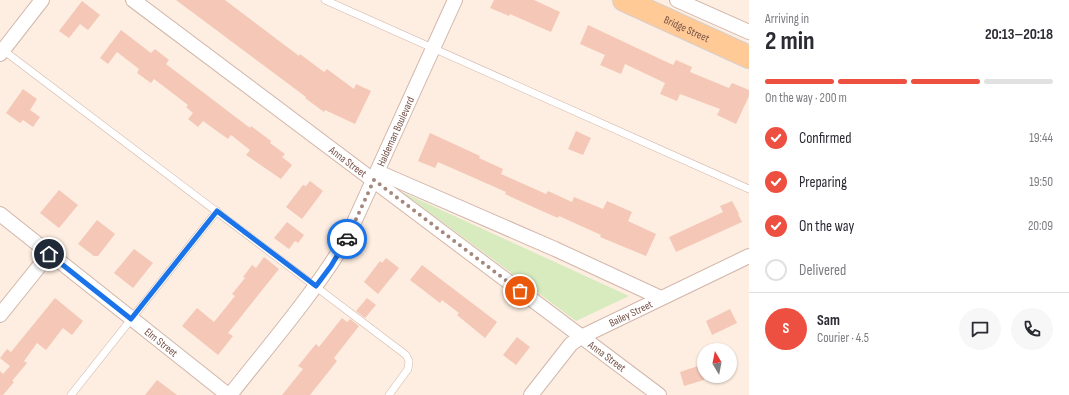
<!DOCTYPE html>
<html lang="en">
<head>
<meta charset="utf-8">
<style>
  :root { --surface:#fff; --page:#f7f7f7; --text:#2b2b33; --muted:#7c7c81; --line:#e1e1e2; --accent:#ed4f40 }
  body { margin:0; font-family:"Sofia Sans Condensed",sans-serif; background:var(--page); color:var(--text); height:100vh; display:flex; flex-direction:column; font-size:15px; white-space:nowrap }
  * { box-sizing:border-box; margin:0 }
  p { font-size:13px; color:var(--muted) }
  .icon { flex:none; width:22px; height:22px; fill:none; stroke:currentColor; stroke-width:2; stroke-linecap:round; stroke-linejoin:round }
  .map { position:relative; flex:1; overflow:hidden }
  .side { display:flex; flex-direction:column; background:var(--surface); width:320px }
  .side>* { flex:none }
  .needle { width:26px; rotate:350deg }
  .controls { position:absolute; left:697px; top:343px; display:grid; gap:8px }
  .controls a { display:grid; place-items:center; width:40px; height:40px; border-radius:50%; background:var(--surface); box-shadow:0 1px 3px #0004; font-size:20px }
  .pin { position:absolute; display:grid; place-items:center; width:34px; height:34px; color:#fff; margin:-17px; border:2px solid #fff; border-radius:50%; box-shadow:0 1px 4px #0007 }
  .courier { position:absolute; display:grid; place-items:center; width:40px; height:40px; margin:-20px; border:3px solid #1a73e8; border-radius:50%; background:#fff; color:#222; box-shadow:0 1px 5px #0007 }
  .overview em { font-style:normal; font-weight:700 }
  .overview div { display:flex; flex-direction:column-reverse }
  .overview { display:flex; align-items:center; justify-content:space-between; height:68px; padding:0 16px }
  h1 { font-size:26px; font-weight:700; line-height:30px }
  .bar { display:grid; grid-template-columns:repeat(4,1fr); gap:6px 4px; align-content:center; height:48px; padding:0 16px }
  .bar i { height:5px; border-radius:3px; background:var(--line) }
  .bar .current { background:var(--accent) }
  .bar p { grid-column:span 4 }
  .line { display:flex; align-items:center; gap:10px; padding:0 16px; border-top:1px solid var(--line) }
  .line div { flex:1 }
  .round { display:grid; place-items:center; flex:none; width:42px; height:42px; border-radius:21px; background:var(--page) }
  ol { padding:0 16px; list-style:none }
  li { display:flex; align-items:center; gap:12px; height:44px }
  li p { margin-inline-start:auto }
  li .icon { padding:4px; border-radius:50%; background:var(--accent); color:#fff; stroke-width:4 }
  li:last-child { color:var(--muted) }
  li i { width:22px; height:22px; border:2px solid var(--line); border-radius:50% }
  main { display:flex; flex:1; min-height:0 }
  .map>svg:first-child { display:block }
</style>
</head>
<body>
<main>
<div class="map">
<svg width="749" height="395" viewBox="0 0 749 395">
  <rect width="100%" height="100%" fill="#fdeee1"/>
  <polygon fill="#d7ebbf" points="402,192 629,296 576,321"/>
  <g fill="#f4c7b7">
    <polygon points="176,0 225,0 299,56 300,54 324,72 327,69 354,89 356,84 371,91 355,124 325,110 324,112 305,98 306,97"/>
    <polygon points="494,0 534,0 560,12 551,32 510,14 509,16 490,8"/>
    <polygon points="82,1 100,15 88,30 80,24 69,38 59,31"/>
    <polygon points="588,25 673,65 676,60 692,67 690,72 729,88 732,83 749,90 749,96 736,124 717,115 720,109 680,94 677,101 660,94 665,83 625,64 621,74 600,65 605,55 580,44"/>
    <polygon points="121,30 151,53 155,49 169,60 166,64 250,128 251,126 271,141 270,143 285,154 282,157 292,165 281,179 246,155 250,150 231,135 228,139 203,121 198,127 188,119 193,113 186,107 188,105 154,79 151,83 137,73 139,69 117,52 108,64 100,58"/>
    <polygon points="23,89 37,99 30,110 40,117 33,127 23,120 20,123 6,113"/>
    <polygon points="576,131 591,138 583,155 568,149"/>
    <polygon points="430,133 480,156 479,158 503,169 501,174 546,194 548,191 572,202 574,197 603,209 607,201 632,212 628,221 656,234 646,256 600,237 601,235 559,216 558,218 533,207 505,194 506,192 438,162 435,168 418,161"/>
    <polygon points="310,181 323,191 302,219 286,207 303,185 306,186"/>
    <polygon points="59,190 78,205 59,228 40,213"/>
    <polygon points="732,201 739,214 738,214 742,222 676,252 669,237 723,212 720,206"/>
    <polygon points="97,220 115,234 98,256 94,256 78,244"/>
    <polygon points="287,222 304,235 298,243 295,241 289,249 274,238"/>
    <polygon points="134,249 153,263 133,288 114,273"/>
    <polygon points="264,257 279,269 228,333 233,336 218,355 182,326 197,308 214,322 235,296 232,294 245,278 243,277 252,265 256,268"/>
    <polygon points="386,258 399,268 378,294 364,282 380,261 382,263"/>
    <polygon points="422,265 497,322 485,338 457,315 459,313 442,300 440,303 410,280"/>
    <polygon points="55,298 83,321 72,335 63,328 46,350 37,343 24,361 27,363 12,381 14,382 3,395 0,395 0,371 3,374 10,366 0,358 7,349 11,352"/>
    <polygon points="367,298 376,305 365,318 356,311"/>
    <polygon points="730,309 737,323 712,335 706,321"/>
    <polygon points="342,318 347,322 350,319 359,326 334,358 337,361 310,395 282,395 303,369 298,366 316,344 319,347"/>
    <polygon points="517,337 530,347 516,365 503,355"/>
    <polygon points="704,364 704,380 684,386 680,372"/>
    <polygon points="157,380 177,395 145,395"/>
  </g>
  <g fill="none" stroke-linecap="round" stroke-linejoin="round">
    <defs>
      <g id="service">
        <polyline points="325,0 749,189"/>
        <polyline points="3,50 406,355 409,361 408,369 389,395"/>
        <polyline points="71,395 217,211"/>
      </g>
      <g id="minor">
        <path id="s1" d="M133,0L659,395"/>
        <polyline points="677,0 749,32"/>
        <polyline points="0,54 42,0"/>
        <polyline points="378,172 555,249 661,298"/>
        <path id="s2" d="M0,214L228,395"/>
        <polyline points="0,315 49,254"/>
        <path id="s3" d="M230,395C270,344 313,295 346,240L455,0"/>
        <path id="s4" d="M531,395L571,344L581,337L749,256"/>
      </g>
      <g id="primary">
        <path id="s5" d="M624,0L749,57"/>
      </g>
    </defs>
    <use href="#service" stroke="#d1b6aa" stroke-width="8"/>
    <use href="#minor" stroke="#d1b6aa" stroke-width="16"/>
    <use href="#primary" stroke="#d8cecb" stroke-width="24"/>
    <use href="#service" stroke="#fff" stroke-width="7"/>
    <use href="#minor" stroke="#fff" stroke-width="14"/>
    <use href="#primary" stroke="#ffca96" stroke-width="22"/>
  </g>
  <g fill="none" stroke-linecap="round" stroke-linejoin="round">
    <polyline stroke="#a5887d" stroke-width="4" stroke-dasharray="0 7.2" points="347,239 374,180 520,291"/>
    <polyline stroke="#1a73e8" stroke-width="5" points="49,254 131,319 217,211 316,286 331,266 347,239"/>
  </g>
  <g text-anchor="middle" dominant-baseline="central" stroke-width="4" stroke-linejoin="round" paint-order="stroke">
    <g font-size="11" fill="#755147" stroke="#fff3e8">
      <text stroke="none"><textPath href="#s5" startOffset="69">Bridge Street</textPath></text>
      <text stroke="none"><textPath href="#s3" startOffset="313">Haldeman Boulevard</textPath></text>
      <text stroke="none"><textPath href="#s1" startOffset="269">Anna Street</textPath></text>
      <text stroke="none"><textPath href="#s4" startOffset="132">Bailey Street</textPath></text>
      <text stroke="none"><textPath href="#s2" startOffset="206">Elm Street</textPath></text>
      <text stroke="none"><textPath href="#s1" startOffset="593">Anna Street</textPath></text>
    </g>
  </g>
</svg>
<div class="controls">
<a><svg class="needle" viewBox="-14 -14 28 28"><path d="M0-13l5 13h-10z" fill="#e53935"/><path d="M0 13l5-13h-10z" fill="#7c7c81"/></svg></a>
</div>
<div class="pin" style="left:520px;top:291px;background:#ea580c"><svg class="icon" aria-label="bag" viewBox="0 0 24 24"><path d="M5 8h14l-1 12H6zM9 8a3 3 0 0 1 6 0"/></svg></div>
<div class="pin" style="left:49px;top:254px;background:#1f2937"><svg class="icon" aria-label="home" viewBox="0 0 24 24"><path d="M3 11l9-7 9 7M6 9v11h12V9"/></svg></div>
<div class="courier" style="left:347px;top:239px"><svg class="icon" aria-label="car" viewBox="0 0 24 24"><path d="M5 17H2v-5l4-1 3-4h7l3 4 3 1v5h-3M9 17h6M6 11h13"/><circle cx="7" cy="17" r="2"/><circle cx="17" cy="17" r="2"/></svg></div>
</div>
<section class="side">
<div class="overview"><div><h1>2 min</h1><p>Arriving in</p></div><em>20:13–20:18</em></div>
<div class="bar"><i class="current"></i><i class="current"></i><i class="current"></i><i></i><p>On the way · 200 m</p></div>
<ol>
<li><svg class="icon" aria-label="check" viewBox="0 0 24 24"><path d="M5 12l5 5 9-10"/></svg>Confirmed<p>19:44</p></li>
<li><svg class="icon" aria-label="check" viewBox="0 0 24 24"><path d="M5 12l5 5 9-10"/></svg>Preparing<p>19:50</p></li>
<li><svg class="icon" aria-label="check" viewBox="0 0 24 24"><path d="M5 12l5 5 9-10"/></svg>On the way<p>20:09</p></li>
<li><i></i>Delivered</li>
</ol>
<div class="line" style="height:72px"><b class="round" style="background:var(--accent);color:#fff">S</b><div><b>Sam</b><p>Courier · 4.5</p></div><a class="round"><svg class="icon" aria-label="chat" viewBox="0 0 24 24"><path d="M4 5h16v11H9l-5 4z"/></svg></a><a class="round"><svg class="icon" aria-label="phone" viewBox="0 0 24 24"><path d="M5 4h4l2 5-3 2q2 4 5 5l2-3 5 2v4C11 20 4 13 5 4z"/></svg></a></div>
</section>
</main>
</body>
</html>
